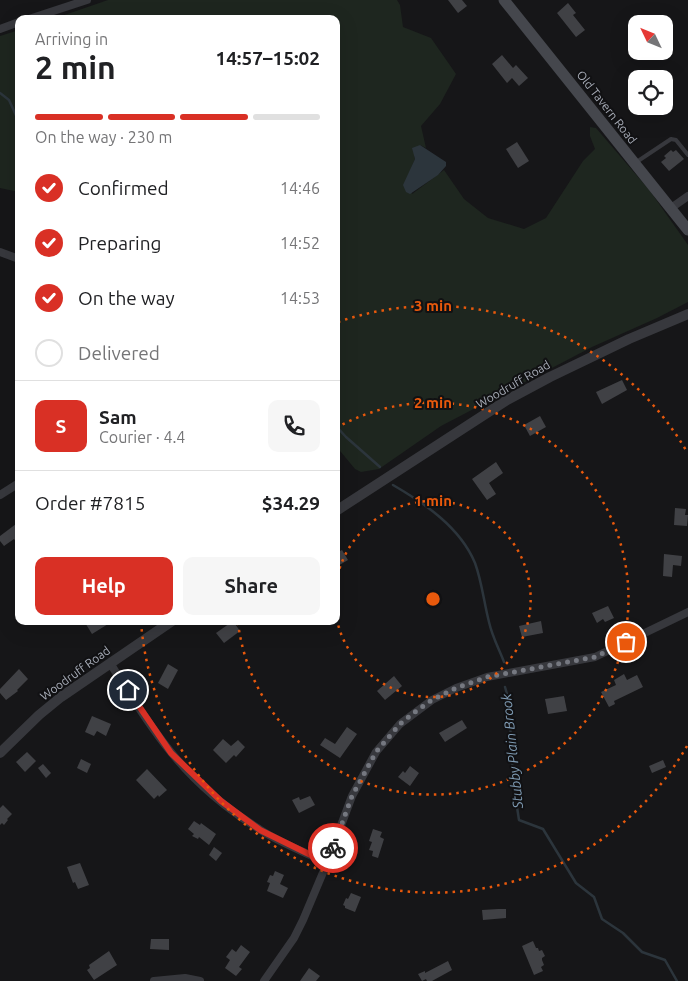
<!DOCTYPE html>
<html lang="en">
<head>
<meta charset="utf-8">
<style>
  :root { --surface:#fff; --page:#f6f6f6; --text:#202124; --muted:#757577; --line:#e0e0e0; --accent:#d93025 }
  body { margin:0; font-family:Ubuntu,sans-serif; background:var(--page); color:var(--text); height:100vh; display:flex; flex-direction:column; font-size:19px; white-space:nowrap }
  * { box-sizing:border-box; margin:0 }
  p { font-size:16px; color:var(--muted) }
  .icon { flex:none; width:28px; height:28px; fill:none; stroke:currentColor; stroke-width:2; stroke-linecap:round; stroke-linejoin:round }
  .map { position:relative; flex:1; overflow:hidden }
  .drawer { position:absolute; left:15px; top:15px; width:325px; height:610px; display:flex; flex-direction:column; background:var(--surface); border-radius:10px; box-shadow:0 5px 20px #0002 }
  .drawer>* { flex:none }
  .needle { width:32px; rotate:313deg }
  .fabs { position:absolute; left:628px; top:15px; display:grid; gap:10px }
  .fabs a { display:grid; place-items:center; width:45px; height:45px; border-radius:10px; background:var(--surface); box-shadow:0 5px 20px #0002; font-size:25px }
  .pin { position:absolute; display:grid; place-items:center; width:42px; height:42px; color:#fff; margin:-21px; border:2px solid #fff; border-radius:50%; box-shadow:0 1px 5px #0007 }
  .courier { position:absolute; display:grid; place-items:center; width:50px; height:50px; margin:-25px; border:4px solid #d93025; border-radius:50%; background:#fff; color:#222; box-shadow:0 1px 6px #0007 }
  .head em { font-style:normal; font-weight:600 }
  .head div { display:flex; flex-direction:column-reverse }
  .head { display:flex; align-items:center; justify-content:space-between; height:85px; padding:0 20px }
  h1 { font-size:32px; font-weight:600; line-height:38px }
  .bar { display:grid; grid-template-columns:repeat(4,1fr); gap:8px 5px; align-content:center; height:60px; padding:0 20px }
  .bar i { height:6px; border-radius:4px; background:var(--line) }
  .bar .selected { background:var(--accent) }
  .bar p { grid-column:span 4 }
  .line { display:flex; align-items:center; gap:12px; padding:0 20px; border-top:1px solid var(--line) }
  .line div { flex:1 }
  .round { display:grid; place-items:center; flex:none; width:52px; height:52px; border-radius:10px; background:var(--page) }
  ol { padding:0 20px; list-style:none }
  li { display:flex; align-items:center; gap:15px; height:55px }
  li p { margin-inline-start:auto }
  li .icon { padding:5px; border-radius:50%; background:var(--accent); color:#fff; stroke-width:4 }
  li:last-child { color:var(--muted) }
  li i { width:28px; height:28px; border:2px solid var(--line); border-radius:50% }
  .primary-button { display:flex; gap:10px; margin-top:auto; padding:10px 20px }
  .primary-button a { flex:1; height:58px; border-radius:10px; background:var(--accent); color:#fff; font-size:20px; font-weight:600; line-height:58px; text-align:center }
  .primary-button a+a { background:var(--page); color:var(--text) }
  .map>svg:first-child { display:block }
</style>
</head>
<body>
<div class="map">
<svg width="688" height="981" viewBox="0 0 688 981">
  <rect width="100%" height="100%" fill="#161618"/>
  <g fill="#1e261f">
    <polygon points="108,0 397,0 400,5 403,27 431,38 456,74 440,104 421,126 426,148 420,145 414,155 415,159 410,171 412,194 444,170 464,199 488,218 524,229 546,218 583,161 595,149 590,136 590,127 596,128 650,191 688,245 688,302 657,318 592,347 441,426 379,469 361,472 355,469 336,446 336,19 53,19"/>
    <polygon points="19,30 19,192 0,188 0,36"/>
  </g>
  <polygon fill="#2c353c" points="420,145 446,162 446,166 438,175 410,194 406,192 403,185 415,159 412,148"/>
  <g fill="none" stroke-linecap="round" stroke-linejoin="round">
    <g stroke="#2c353c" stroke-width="2.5">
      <polyline points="0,93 9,100 19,122"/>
      <polyline points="336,426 346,437 380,467"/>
      <path d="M393,485C424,503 460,527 475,563C482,582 484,603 489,622C492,636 499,649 504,662"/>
      <polyline points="505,687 509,701 513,781 519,820 543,829 576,883 594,897 602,919 623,933 642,952 665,960 677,981"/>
    </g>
  </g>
  <g fill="#404145">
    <polygon points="448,0 462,0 467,6 458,13"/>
    <polygon points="568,3 576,13 573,15 585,30 576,37 557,13"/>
    <polygon points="502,55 513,68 516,65 528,78 519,86 512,78 507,83 492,64"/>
    <polygon points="517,142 529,161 518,168 506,149"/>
    <polygon points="671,150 673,152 676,150 684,159 669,171 661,162 666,158 664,156"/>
    <polygon points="622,380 627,390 602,404 596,392"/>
    <polygon points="540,416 546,427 530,436 524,425"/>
    <polygon points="496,462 503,473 489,483 496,494 487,500 472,479"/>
    <polygon points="675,508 686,509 685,515 688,515 687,526 674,525"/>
    <polygon points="16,524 19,527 19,546 14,539 4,546 0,541 0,536"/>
    <polygon points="342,550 348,560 336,567 336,553"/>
    <polygon points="664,554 682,556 681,566 673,565 672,577 663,576"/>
    <polygon points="608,606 614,618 605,622 603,619 597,623 592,613"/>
    <polygon points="84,621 113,621 92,634"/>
    <polygon points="233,621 240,631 224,643 216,633"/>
    <polygon points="541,621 543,633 522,637 519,626"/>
    <polygon points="168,664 178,670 168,689 158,683"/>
    <polygon points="19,669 28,679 17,690 18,691 6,700 0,693 0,689"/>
    <polygon points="624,674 627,680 637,675 643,687 614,701 615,704 609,707 601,692 616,685 614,680"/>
    <polygon points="394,676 402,686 385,700 377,691"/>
    <polygon points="564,696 567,711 548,714 545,699"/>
    <polygon points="92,716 111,724 106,736 97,731 94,736 85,732"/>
    <polygon points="462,720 467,728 445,742 439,733"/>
    <polygon points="347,727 357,734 340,758 320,745 325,738 335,744"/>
    <polygon points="223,739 231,746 238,740 245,747 236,757 234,755 226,763 213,750"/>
    <polygon points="27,752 36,761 25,772 16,762"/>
    <polygon points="81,759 91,764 87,773 77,768"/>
    <polygon points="663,760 666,767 652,773 649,766"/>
    <polygon points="43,764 51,773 46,778 38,768"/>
    <polygon points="410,766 419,773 410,786 398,777 403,771 405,773"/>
    <polygon points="147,769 167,790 159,797 158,795 154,799 136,780"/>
    <polygon points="310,796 315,805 299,813 292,800 299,797 300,800"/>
    <polygon points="3,805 12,814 7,819 8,820 4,825 2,823 0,825 0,808"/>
    <polygon points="194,821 200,825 201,823 216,834 209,845 199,837 198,839 192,836 194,834 188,829"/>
    <polygon points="373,829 382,832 380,837 384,839 378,858 372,856 373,851 369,850 372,842 369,841"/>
    <polygon points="214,847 222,853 216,861 209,855"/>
    <polygon points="80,863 89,885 78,889 75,882 73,883 67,867"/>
    <polygon points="275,871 284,875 280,884 288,888 283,898 267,891 270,883 267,882 270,875 273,876"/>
    <polygon points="351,893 361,897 355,912 345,908 345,906 343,905 346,898 348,899"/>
    <polygon points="498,909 506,909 506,918 483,920 482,910"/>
    <polygon points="151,939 169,939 169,950 150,949"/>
    <polygon points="533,941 536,948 538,948 539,951 542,950 545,956 542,958 542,960 544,965 541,967 543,971 534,975 522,946"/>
    <polygon points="241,945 250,952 239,967 242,969 236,976 225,968 230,960 226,957 232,949 236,952"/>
    <polygon points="109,951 117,965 94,980 87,970 90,968 89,965"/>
    <polygon points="448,961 452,970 432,981 427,981 426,979 422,981 418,974 425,971 425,973"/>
    <polygon points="309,968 320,976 316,981 300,981"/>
  </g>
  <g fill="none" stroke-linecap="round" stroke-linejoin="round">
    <polyline stroke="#37383d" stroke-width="4" points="635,163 671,139 676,140 688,155"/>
    <g stroke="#37383d" stroke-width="8">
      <polyline points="29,19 87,0"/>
      <polyline points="0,29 19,22"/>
      <polyline points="671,208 688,196"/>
      <polyline points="0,252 19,259"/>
      <polyline points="0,495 19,483"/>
      <path d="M110,663C129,693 148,724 170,751C194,781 227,809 259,829C280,843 305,852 327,863"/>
      <polyline points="154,981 185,978 200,981"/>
      <polyline points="264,981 294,938 303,920 327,863 352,796 376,752 400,724 432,700 456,688 487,677 595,657 688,612"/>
    </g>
    <g stroke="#37383d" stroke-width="10">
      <polyline points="336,511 507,400 550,377 629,339 688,314"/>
      <polyline points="0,753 39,715 61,697 172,621"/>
    </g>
    <polyline stroke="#45474d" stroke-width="11" points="504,0 688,230"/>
  </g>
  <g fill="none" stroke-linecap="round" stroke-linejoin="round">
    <polyline stroke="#757880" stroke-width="5" stroke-dasharray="0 9" points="333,848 352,796 376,752 400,724 415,712 432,700 456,688 487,677 595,657 626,642"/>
    <polyline stroke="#d93025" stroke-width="6" points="128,690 171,753 221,801 260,830 327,863 333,848"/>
  </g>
  <g fill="none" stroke="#e8590c" stroke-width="2.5" stroke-dasharray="2.5 5">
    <path d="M336 583A98 98 0 1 1 336 615"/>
    <path d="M336 428A196 196 0 1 1 238 623"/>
    <path d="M687 746A293 293 0 0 1 141 622M338 322A293 293 0 0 1 687 452"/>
  </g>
  <g text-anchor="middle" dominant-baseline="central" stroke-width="4" stroke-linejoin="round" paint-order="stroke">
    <g font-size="12" fill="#a8adb8" stroke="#111113">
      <text transform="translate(607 107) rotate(52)">Old Tavern Road</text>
      <text transform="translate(513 384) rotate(-30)">Woodruff Road</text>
      <text transform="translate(75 673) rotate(-36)">Woodruff Road</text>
    </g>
    <g font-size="14" font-style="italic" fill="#7f9bb3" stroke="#111113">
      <text transform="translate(512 751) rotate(-96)">Stubby Plain Brook</text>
    </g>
  </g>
  <circle cx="433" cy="599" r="8" fill="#e8590c" stroke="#111113" stroke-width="2.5"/>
  <g font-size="15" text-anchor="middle" font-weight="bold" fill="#e8590c" stroke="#111113" stroke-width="4" stroke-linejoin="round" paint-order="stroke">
    <text x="433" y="311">3 min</text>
    <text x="433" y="408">2 min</text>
    <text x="433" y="506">1 min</text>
  </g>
</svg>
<div class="fabs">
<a><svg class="needle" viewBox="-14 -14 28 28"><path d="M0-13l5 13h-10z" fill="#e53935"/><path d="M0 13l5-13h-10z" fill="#757577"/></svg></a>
<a><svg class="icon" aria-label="locate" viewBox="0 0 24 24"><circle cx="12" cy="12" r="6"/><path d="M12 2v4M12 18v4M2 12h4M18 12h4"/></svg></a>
</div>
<div class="pin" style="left:626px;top:642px;background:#ea580c"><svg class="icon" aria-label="bag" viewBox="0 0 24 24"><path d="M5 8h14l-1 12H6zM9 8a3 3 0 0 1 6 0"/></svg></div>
<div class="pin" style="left:128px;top:690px;background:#1f2937"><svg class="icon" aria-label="home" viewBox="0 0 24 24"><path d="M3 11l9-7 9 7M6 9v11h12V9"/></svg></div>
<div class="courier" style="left:333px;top:848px"><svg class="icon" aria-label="bike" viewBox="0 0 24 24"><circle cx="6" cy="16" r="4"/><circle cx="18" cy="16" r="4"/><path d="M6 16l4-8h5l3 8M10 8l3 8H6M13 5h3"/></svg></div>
<section class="drawer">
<div class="head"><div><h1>2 min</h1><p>Arriving in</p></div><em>14:57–15:02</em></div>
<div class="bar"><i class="selected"></i><i class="selected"></i><i class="selected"></i><i></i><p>On the way · 230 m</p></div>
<ol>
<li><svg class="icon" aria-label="check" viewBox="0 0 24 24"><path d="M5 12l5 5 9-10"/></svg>Confirmed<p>14:46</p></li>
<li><svg class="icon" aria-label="check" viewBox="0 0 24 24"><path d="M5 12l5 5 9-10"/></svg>Preparing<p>14:52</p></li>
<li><svg class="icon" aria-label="check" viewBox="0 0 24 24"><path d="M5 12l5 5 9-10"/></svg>On the way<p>14:53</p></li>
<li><i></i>Delivered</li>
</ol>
<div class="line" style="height:90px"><b class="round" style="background:var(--accent);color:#fff">S</b><div><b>Sam</b><p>Courier · 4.4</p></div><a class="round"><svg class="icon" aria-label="phone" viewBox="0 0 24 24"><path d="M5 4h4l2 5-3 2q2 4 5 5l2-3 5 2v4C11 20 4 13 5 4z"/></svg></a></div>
<div class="line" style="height:65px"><div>Order #7815</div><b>$34.29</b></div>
<div class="primary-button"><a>Help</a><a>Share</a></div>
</section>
</div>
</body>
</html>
